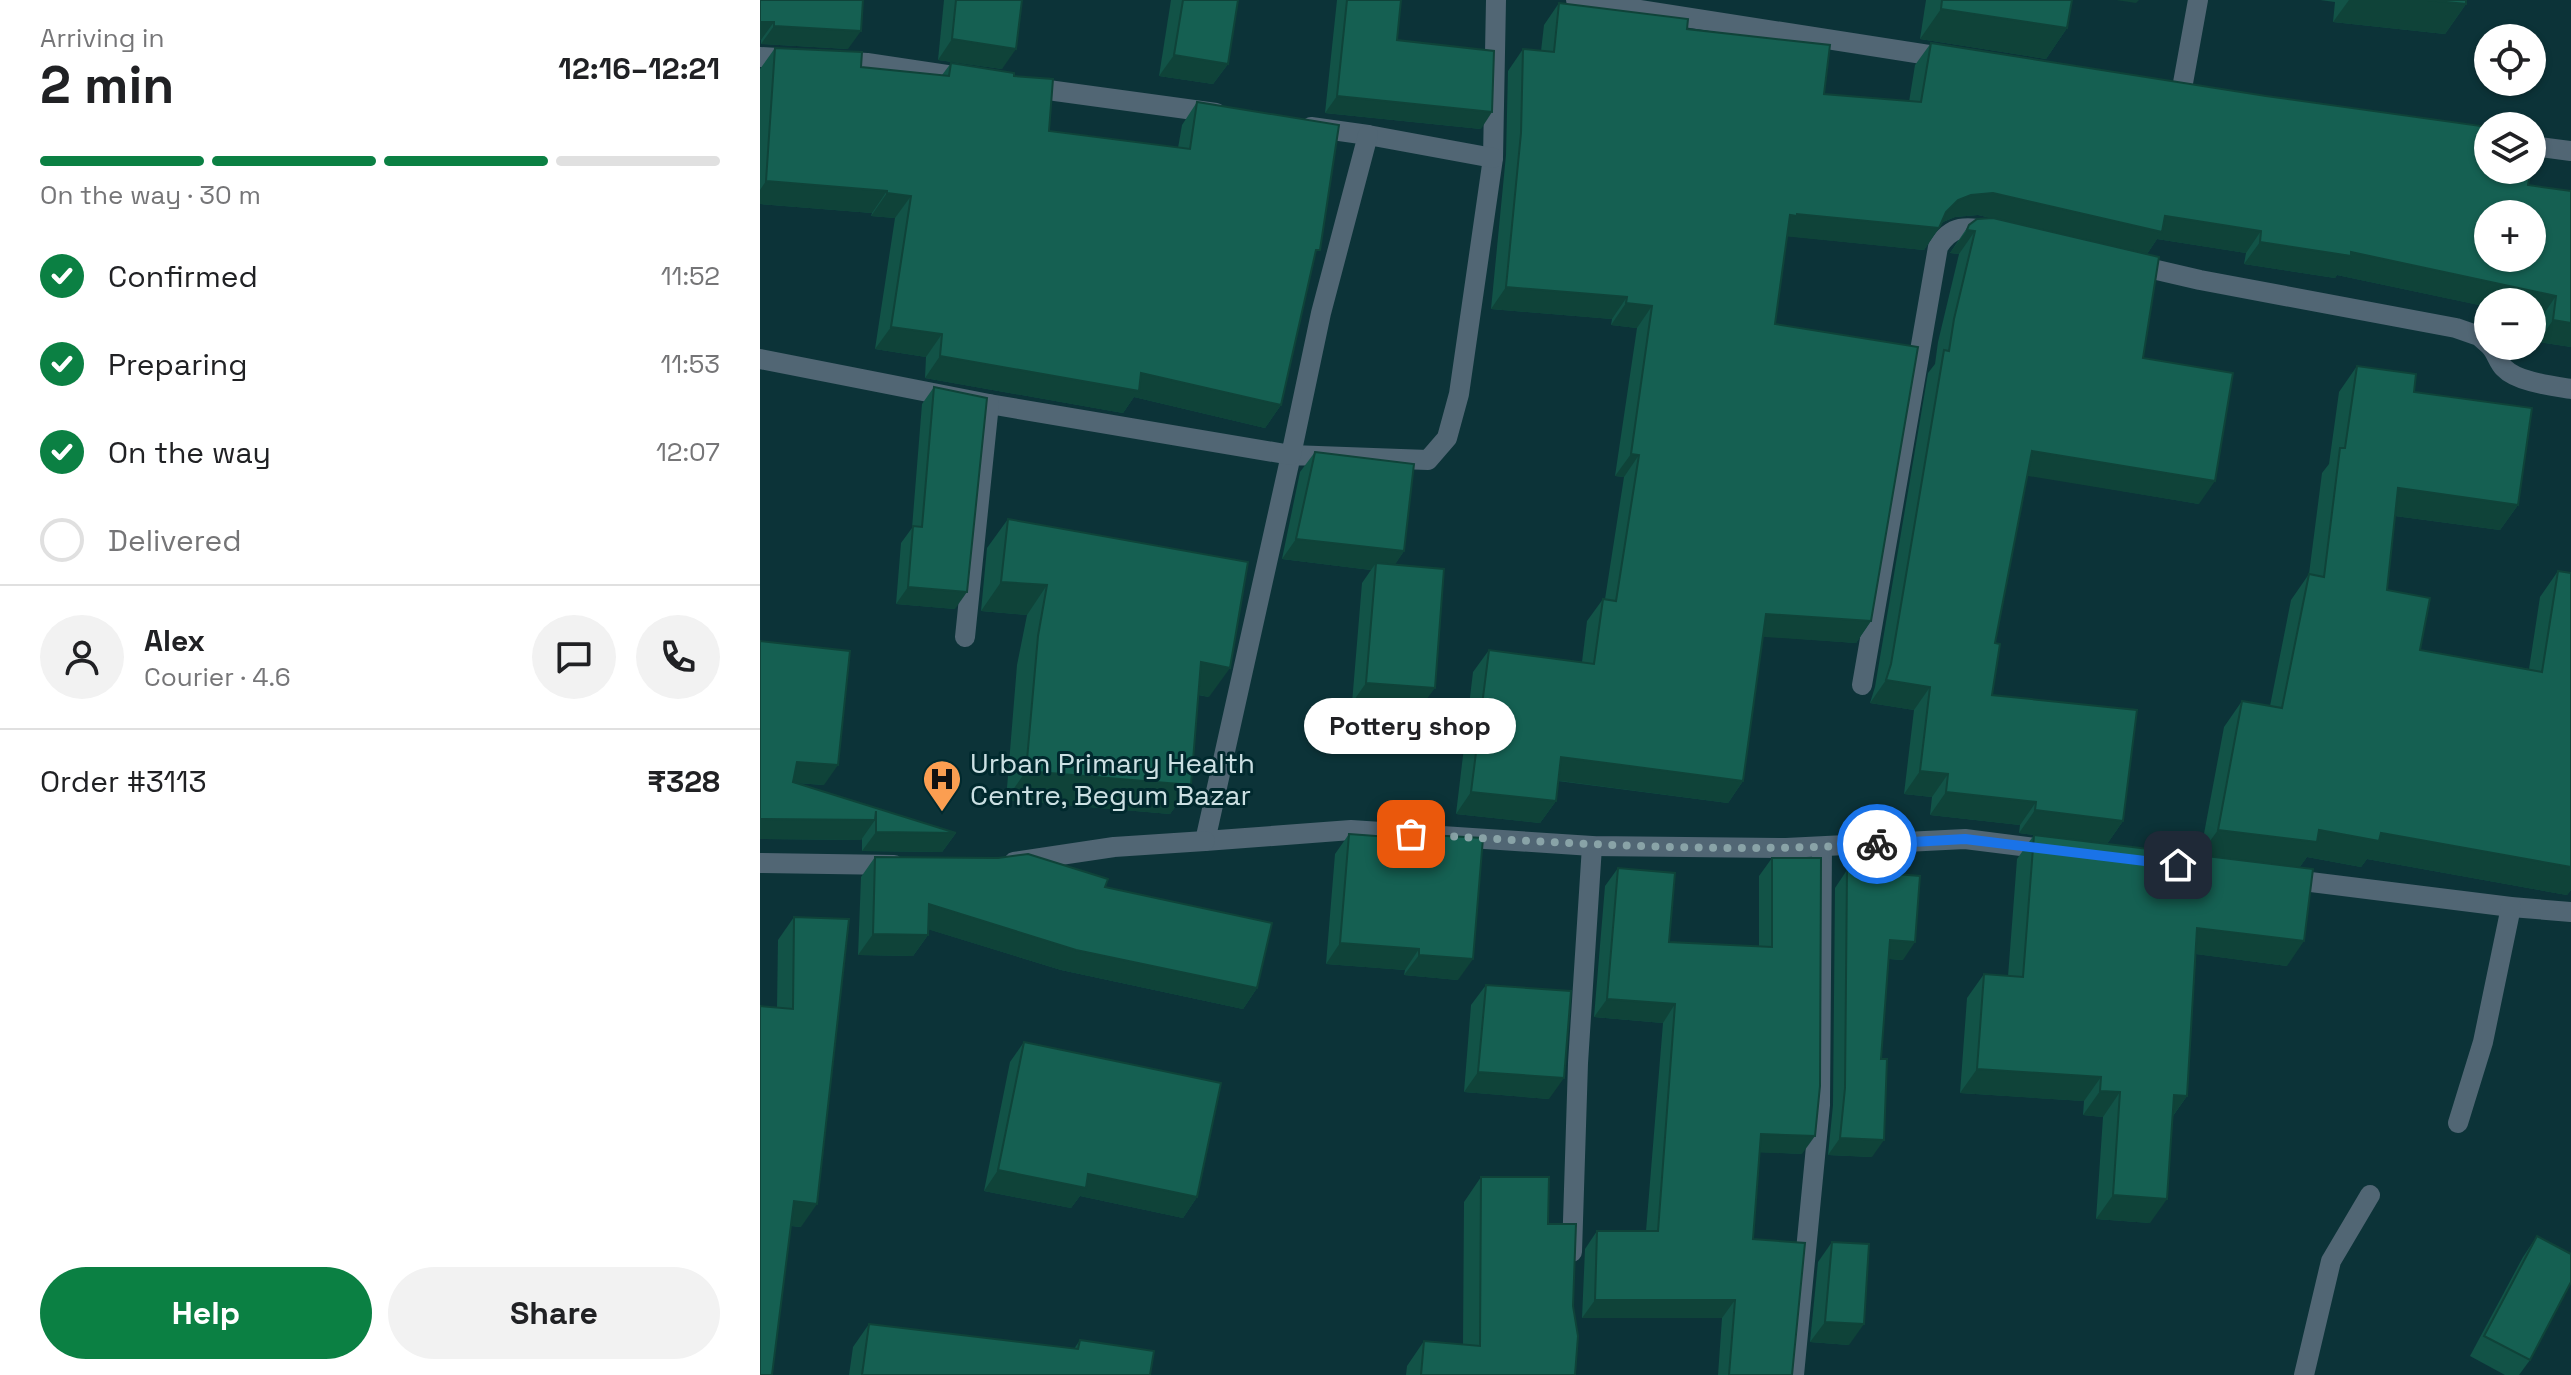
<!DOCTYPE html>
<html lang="en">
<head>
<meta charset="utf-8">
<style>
  :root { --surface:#fff; --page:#f2f2f2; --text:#202124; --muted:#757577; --line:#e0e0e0; --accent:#0b8043 }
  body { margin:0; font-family:"Space Grotesk",sans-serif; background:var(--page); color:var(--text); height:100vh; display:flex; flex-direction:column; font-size:30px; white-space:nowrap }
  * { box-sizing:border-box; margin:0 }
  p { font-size:26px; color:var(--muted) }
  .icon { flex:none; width:44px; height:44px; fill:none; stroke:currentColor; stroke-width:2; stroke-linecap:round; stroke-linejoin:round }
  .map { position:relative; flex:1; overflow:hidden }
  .panel { display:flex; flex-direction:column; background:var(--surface); width:760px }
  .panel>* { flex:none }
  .controls { position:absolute; left:1714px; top:24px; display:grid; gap:16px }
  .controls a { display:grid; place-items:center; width:72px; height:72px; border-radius:50%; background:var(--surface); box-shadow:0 2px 6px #0004; font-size:40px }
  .pin { position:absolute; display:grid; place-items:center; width:68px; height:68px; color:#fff; margin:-34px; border-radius:16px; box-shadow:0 4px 12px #0006 }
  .courier { position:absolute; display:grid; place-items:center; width:80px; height:80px; margin:-40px; border:6px solid #1a73e8; border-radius:50%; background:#fff; color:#222; box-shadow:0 2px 10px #0007 }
  .bubble { position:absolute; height:56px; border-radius:28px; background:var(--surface); box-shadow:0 2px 6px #0004; font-size:26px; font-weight:800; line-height:56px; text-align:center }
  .overview em { font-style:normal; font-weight:800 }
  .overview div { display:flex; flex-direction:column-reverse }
  .overview { display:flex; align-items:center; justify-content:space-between; height:136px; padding:0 40px }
  h1 { font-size:52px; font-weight:800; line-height:60px }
  .bar { display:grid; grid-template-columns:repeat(4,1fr); gap:12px 8px; align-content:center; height:96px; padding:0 40px }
  .bar i { height:10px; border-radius:6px; background:var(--line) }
  .bar .on { background:var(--accent) }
  .bar p { grid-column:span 4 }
  .line { display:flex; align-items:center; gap:20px; padding:0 40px; border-top:2px solid var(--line) }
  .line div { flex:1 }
  .round { display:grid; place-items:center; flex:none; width:84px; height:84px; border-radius:42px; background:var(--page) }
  ol { padding:0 40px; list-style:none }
  li { display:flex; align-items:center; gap:24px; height:88px }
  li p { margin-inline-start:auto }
  li .icon { padding:8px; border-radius:50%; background:var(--accent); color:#fff; stroke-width:4 }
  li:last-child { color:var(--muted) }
  li i { width:44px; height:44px; border:4px solid var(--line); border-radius:50% }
  .cta { display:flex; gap:16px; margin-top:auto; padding:16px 40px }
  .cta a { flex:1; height:92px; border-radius:48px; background:var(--accent); color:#fff; font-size:32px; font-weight:800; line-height:92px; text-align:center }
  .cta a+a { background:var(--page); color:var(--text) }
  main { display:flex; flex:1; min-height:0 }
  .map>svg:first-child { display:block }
</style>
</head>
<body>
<main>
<section class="panel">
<div class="overview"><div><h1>2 min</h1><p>Arriving in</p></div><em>12:16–12:21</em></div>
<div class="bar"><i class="on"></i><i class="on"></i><i class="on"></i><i></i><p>On the way · 30 m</p></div>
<ol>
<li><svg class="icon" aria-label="check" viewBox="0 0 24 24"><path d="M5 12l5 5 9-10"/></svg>Confirmed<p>11:52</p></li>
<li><svg class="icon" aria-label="check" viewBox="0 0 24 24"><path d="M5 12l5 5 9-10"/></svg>Preparing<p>11:53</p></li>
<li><svg class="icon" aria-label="check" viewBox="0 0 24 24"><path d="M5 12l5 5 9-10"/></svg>On the way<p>12:07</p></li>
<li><i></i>Delivered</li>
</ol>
<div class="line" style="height:144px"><a class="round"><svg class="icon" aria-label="person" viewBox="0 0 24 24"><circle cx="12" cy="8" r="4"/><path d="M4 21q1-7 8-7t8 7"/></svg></a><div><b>Alex</b><p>Courier · 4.6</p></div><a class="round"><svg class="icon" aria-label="chat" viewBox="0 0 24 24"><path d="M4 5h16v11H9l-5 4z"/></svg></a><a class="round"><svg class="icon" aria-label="phone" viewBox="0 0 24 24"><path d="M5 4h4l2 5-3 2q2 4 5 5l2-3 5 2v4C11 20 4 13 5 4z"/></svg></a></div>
<div class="line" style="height:104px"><div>Order #3113</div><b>₹328</b></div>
<div class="cta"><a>Help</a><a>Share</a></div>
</section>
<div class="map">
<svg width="1811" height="1375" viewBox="0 0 1811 1375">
  <rect width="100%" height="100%" fill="#0c3338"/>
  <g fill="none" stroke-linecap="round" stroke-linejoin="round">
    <g stroke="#516674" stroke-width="20">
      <polyline points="736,0 733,158 699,394 687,438 668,460 531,455 445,841 591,830 832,846 1026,848 1205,839 1292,850"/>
      <polyline points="816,0 1188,58"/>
      <polyline points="0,57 36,59"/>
      <polyline points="76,61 107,63 207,78"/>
      <polyline points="266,87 456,113"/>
      <polyline points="1421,94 1438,0"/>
      <polyline points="551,127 608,135 733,158"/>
      <polyline points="1772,146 1811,151"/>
      <polyline points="1371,264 1440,280 1696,328 1719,336 1728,344"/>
      <path d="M1730,346C1736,352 1738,362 1744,368C1757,382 1793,386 1811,389"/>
      <polyline points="0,359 229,404 531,455 561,313 608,135"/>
      <polyline points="205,637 229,404"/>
      <path d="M1102,685L1178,247C1191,225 1207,226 1230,231"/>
      <polyline points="254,862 354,847 445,841"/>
      <polyline points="0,863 134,865"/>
      <polyline points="1526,879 1751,907 1811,912"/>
      <polyline points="1698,1123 1723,1042 1751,907"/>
      <polyline points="812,1252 818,1063 832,846"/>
      <polyline points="1034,1375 1060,1105 1062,847"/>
      <polyline points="1544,1375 1571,1261 1610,1195"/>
    </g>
  </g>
  <g fill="#125347">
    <polygon points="0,0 88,49 1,44 1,40 0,40"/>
    <polygon points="184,0 262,0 242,69 178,60"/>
    <polygon points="411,0 478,0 468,64 453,84 399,76"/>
    <polygon points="577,0 641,0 637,40 721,129 565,113"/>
    <polygon points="1166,0 1312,0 1307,28 1286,59 1160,39"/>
    <polygon points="1560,0 1706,0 1706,4 1685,34 1573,22 1575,2"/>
    <polygon points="799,3 927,29 1064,94 1149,102 1155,65 1171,43 1768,185 1811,347 1778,342 1781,318 1577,275 1575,278 1484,264 1486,253 1397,239 1387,254 1383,358 1439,504 1267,475 1235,643 1232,695 1363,821 1347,844 1259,833 1260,825 1170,815 1172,797 1144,794 1154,710 1110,703 1115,687 1168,373 1175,364 1178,342 1199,254 1190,253 1209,225 1231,218 1218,215 1195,217 1183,222 1164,250 1027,236 1015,324 1111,621 1096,643 1003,636 983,781 968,803 798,781 796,801 780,823 696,814 713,672 729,650 822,662 827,621 843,599 845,599 864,477 855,476 877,328 851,325 852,319 731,309 746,155 748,71 763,49 781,51 784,25"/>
    <polygon points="15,48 101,67 182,75 191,63 254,76 289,131 418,148 422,125 437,102 553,260 521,405 505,428 374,397 363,413 165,378 166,357 115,349 135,218 111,216 112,213 0,204 0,69"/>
    <polygon points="1597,366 1654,392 1758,505 1740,530 1635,516 1627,590 1660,650 1769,669 1780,597 1798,571 1811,573 1811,890 1807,895 1607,859 1601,867 1547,857 1539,868 1527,966 1436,954 1427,1096 1413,1116 1390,1223 1336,1219 1343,1117 1323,1115 1324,1101 1200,1093 1207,998 1224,974 1248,976 1257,859 1274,835 1440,855 1464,727 1482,701 1510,706 1531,600 1549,574 1562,473 1569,464 1579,392"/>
    <polygon points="174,387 195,609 136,604 141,543 152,528 162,404"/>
    <polygon points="555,452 644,551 635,564 660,708 592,703 602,583 611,570 522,559 540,472"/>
    <polygon points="248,519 449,697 438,695 431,785 410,814 246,800 257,665 267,615 221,611 227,548"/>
    <polygon points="0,641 64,785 36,783 196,833 182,852 102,851 102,838 101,840 0,839"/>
    <polygon points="589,834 665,840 669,835 698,980 644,975 645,970 566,964 575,854"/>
    <polygon points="115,857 345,887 497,988 483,1009 301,970 168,929 168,935 153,956 98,955 101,877"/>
    <polygon points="1012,858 1042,1154 1000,1152 993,1239 1032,1375 958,1375 962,1318 822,1318 825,1249 837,1231 886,1231 903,1023 834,1017 845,886 858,868 909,942 999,946 999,876"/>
    <polygon points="1087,870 1143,960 1129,959 1112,1157 1068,1155 1073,1105 1075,888"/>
    <polygon points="34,917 41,1227 31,1226 17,1008 18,940"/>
    <polygon points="726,985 789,1099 704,1092 711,1005"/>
    <polygon points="264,1042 437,1197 423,1218 320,1196 311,1208 224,1191 250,1062"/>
    <polygon points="721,1177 788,1224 813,1306 815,1375 646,1375 647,1366 664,1341 703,1345 704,1202"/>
    <polygon points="1777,1236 1770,1360 1759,1375 1745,1375 1710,1356 1763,1257"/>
    <polygon points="1072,1242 1089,1345 1050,1342 1058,1262"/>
    <polygon points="109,1324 314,1349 320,1340 390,1375 89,1375 93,1347"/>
  </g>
  <g fill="#0f4339">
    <polygon points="1356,0 1379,0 1376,3"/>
    <polygon points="1589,0 1667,0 1706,4 1685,34 1573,22"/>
    <polygon points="1181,9 1307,28 1286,59 1160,39"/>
    <polygon points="0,22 14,22 1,40 0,40"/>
    <polygon points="14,26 101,31 88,49 1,44"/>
    <polygon points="192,39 256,49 242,69 178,60"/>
    <polygon points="414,55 468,64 453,84 399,76"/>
    <polygon points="577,96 732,112 721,129 565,113"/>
    <polygon points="6,181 127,191 112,213 0,204 0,190"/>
    <polygon points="127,193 151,196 135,218 111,216"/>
    <polygon points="1233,193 1405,216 1501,231 1486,253 1397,239 1387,254 1218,215 1195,217 1183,222 1177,228 1179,228 1164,250 1023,236 1030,215 1037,214 1186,212 1198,200 1211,195"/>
    <polygon points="1207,230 1215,231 1199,254 1190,253"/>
    <polygon points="1500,242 1591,252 1796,296 1781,318 1772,316 1772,302 1728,302 1728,307 1577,275 1575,278 1484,264"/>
    <polygon points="746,287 867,297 852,319 731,309"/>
    <polygon points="866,303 892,306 877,328 851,325"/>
    <polygon points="1793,320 1811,323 1811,347 1778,342"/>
    <polygon points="131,327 182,334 166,357 115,349"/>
    <polygon points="180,356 381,373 521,405 505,428 374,397 363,413 165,378"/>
    <polygon points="1272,451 1455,481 1439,504 1256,474"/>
    <polygon points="871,454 879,455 864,477 855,476"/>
    <polygon points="1638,488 1758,505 1740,530 1620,514"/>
    <polygon points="536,539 644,551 630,572 616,563 611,570 522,559"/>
    <polygon points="241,582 287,585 267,615 221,611"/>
    <polygon points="148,587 207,592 195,609 136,604"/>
    <polygon points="1006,614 1111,621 1096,643 991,636"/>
    <polygon points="441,662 470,668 449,697 421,691"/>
    <polygon points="1126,680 1170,687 1154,710 1110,703"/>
    <polygon points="606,683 675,688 660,708 592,703"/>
    <polygon points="801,757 983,781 968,803 786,779"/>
    <polygon points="37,762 78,765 64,785 23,782"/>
    <polygon points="266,771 431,785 410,814 246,800"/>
    <polygon points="1160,771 1188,774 1172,797 1144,794"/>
    <polygon points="711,792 796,801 780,823 696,814"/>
    <polygon points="1186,792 1276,802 1260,825 1170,815"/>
    <polygon points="1275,810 1363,821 1347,844 1259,833"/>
    <polygon points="0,819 115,820 101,840 0,839"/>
    <polygon points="1458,830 1559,830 1621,833 1811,867 1811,890 1807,895 1607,859 1601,867 1547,857 1539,868 1440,855"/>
    <polygon points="116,832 196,833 182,852 102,851"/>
    <polygon points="169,904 497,988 483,1009 301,970 154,925"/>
    <polygon points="1437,928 1544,941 1527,966 1420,952"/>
    <polygon points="113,934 168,935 153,956 98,955"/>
    <polygon points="1130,940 1155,942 1143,960 1118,958"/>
    <polygon points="580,943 659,949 645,970 566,964"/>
    <polygon points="659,955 713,959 698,980 644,975"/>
    <polygon points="847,999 915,1004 903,1023 834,1017"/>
    <polygon points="1217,1069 1341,1077 1324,1101 1200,1093"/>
    <polygon points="718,1072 804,1078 789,1099 704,1092"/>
    <polygon points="1340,1091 1360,1092 1343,1117 1323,1115"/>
    <polygon points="1414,1095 1427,1096 1410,1120"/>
    <polygon points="1001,1134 1055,1136 1042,1154 989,1152"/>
    <polygon points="1080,1138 1124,1140 1112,1157 1068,1155"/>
    <polygon points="238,1170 328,1174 437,1197 423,1218 320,1196 311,1208 224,1191"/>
    <polygon points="1353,1195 1407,1199 1390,1223 1336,1219"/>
    <polygon points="34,1201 57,1204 41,1227 18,1224"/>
    <polygon points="835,1300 975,1300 962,1318 822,1318"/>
    <polygon points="1065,1322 1104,1324 1089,1345 1050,1342"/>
  </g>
  <g fill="#156052" stroke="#0f4339" stroke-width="2" fill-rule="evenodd">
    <polygon points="0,0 103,0 101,31 14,26 14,22 0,22"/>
    <polygon points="196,0 262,0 256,49 192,39"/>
    <polygon points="423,0 478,0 468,64 414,55"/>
    <polygon points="587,0 641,0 637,40 734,51 732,112 577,96"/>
    <polygon points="1182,0 1312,0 1307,28 1181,9"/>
    <polygon points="1667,0 1706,0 1706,4"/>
    <path d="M799,3L928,19L927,29L1070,45L1064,94L1161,102L1171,43L1506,96L1728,127V170H1771L1768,185L1811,191V323L1793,320L1796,296L1591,252V256L1500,242L1501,231L1405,216L1402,232L1233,193L1211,195L1198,200L1186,212L1179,228L1037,214V216L1030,215L1015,324L1158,347L1111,621L1006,614L983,781L801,757L796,801L711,792L729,650L834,664L843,599L856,601L879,455L871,454L892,306L866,303L867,297L746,287L761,133L763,49L794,52ZM1728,214H1772V258H1728Z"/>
    <polygon points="15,48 102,52 101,67 189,76 191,63 254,73 254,76 293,79 289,131 430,149 437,102 579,125 560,250 556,250 521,405 381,373 379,391 180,356 182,334 131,327 151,196 127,193 127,191 6,181"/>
    <polygon points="1772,136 1778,137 1772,167"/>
    <polygon points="1233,218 1399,257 1383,358 1473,373 1455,481 1272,451 1235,643 1240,644 1232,695 1377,710 1363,821 1275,810 1276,802 1186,792 1188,774 1160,771 1170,687 1126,680 1131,664 1184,350 1189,351 1194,319 1215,231 1207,230 1209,225 1217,219"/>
    <polygon points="1597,366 1656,374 1654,392 1772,408 1758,505 1638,488 1627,590 1670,598 1660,650 1782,672 1798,571 1811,573 1811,867 1621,833 1619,841 1559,830 1557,842 1458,830 1482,701 1522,708 1549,574 1564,577 1580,448 1585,448"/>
    <polygon points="174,387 227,398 207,592 148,587 153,526 162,527"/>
    <polygon points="555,452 654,464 644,551 536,539"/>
    <polygon points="248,519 488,562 470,668 441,662 431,785 266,771 278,636 287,585 241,582"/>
    <polygon points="616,563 684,569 675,688 606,683"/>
    <polygon points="0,641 90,651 78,765 37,762 33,782 196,833 116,832 116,811 115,820 0,819"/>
    <polygon points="589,834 669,840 669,835 723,838 713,959 659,955 659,949 580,943"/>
    <polygon points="1274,835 1553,869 1544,941 1437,928 1427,1096 1414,1095 1407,1199 1353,1195 1360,1092 1340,1091 1341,1077 1217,1069 1224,974 1263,977"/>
    <polygon points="268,854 348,879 345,887 512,923 497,988 316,950 169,904 168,935 113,934 115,857 238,858"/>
    <polygon points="1012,858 1061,858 1060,1086 1055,1136 1001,1134 993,1239 1045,1243 1032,1375 969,1375 975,1300 835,1300 837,1231 898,1231 915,1004 847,999 858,868 915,873 909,942 1012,947"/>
    <polygon points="1087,870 1160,876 1155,942 1130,940 1121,1059 1127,1059 1124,1140 1080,1138 1085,1088"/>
    <polygon points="34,917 89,919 57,1204 34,1201 12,1375 0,1375 0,1006 33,1009"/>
    <polygon points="726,985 811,991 804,1078 718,1072"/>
    <polygon points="264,1042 461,1083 437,1197 328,1174 326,1188 238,1170"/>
    <polygon points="721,1177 789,1177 788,1224 816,1224 813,1306 818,1336 815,1375 661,1375 664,1341 720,1346"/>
    <polygon points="1777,1236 1811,1254 1811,1282 1770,1360 1724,1336"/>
    <polygon points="1072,1242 1109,1244 1104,1324 1065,1322"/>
    <polygon points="109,1324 318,1349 320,1340 394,1351 390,1375 102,1375"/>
  </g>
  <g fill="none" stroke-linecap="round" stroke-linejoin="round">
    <path stroke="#89a3a7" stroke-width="8" stroke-dasharray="0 14.4" d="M651,834C806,843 961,854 1117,844"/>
    <polyline stroke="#1a73e8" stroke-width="10" points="1117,844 1205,839 1418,865"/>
  </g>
  <defs>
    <symbol id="hospital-pin" viewBox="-11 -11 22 30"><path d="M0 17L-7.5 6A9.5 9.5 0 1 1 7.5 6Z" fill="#fb9e51" stroke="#01292e"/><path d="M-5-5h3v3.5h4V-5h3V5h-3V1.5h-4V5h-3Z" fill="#111"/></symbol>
  </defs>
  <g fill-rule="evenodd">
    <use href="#hospital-pin" x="160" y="757" width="44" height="60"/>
  </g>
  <g text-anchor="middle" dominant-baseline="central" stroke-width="6" stroke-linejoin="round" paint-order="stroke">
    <g font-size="28" fill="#cce0e3" stroke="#01292e" text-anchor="start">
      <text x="210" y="763">Urban Primary Health<tspan x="210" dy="32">Centre, Begum Bazar</tspan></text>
    </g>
  </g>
</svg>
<div class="controls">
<a><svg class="icon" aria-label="locate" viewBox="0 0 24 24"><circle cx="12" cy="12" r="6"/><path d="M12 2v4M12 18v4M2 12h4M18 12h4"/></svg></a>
<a><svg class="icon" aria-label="layers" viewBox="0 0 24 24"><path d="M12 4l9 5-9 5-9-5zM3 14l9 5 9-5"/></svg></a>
<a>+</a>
<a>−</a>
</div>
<div class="pin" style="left:651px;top:834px;background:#ea580c"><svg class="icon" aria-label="bag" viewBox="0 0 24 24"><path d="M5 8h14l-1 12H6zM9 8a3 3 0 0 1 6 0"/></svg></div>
<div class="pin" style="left:1418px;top:865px;background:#1f2937"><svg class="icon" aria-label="home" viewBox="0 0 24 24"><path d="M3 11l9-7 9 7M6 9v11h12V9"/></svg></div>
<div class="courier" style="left:1117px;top:844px"><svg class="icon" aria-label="bike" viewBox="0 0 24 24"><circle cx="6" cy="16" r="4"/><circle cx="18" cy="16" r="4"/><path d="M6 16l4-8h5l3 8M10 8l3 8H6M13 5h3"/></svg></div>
<div class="bubble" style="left:544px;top:698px;width:212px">Pottery shop</div>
</div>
</main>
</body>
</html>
